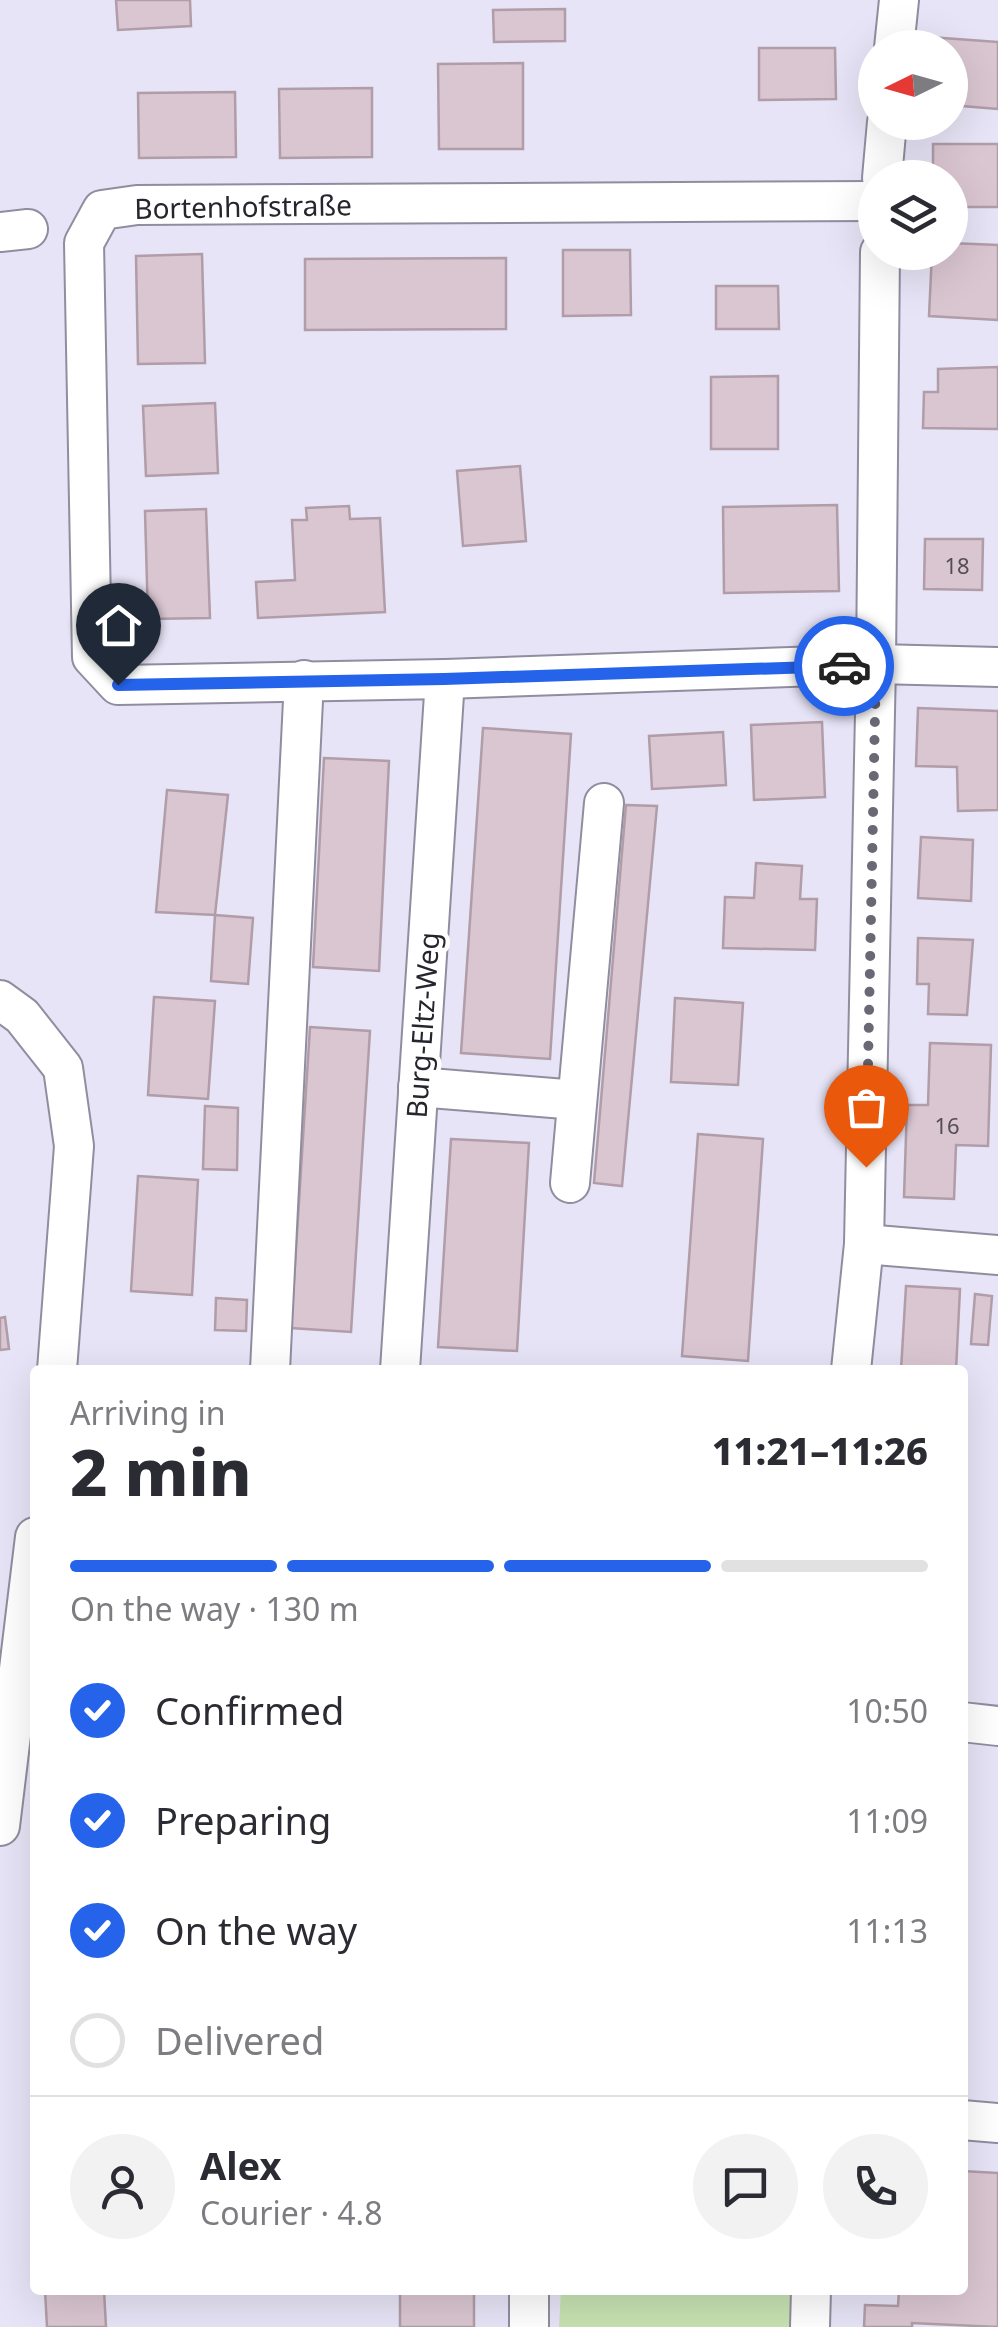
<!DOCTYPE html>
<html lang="en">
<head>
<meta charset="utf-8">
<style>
  :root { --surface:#fff; --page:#f2f2f3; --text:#2b2b33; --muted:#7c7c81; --line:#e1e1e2; --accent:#2563eb }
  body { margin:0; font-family:"Noto Sans",sans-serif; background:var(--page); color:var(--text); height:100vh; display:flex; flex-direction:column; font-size:38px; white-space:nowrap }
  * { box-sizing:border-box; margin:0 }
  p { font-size:32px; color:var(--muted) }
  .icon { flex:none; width:55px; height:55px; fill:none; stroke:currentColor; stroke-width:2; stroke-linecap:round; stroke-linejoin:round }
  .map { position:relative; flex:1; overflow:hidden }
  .drawer { position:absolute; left:30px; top:1365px; width:938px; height:930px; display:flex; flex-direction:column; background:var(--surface); border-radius:10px; box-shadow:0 10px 40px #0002 }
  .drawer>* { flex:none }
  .needle { width:65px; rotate:265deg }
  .tools { position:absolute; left:858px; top:30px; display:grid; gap:20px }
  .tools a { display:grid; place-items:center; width:110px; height:110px; border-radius:50%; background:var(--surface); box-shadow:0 10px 40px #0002; font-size:50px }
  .pin { position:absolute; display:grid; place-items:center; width:85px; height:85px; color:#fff; margin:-102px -42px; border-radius:50% 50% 50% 0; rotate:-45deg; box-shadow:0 0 10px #0007 }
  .pin .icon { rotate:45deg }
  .courier { position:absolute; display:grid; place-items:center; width:100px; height:100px; margin:-50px; border:8px solid #2563eb; border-radius:50%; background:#fff; color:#222; box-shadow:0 2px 12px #0007 }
  .summary em { font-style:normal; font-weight:800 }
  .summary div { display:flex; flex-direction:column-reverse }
  .summary { display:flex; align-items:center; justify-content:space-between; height:170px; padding:0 40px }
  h1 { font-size:65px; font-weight:800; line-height:75px }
  .bar { display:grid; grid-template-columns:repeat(4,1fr); gap:15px 10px; align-content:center; height:120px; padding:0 40px }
  .bar i { height:12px; border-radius:8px; background:var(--line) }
  .bar .current { background:var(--accent) }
  .bar p { grid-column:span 4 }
  .line { display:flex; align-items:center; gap:25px; padding:0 40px; border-top:2px solid var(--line) }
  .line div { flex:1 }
  .round { display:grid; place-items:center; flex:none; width:105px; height:105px; border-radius:52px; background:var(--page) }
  ol { padding:0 40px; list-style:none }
  li { display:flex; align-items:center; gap:30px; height:110px }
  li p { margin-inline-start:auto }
  li .icon { padding:10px; border-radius:50%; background:var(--accent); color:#fff; stroke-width:4 }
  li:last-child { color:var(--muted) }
  li i { width:55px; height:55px; border:5px solid var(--line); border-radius:50% }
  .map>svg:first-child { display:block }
</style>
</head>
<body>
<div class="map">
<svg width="998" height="2327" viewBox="0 0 998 2327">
  <rect width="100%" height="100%" fill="#e7e4f7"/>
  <polygon fill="#c7e2b2" points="561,2290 791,2290 790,2327 559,2327"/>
  <g fill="#dac6d1" stroke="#b09da7" stroke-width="2.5">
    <polygon points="116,0 190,0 191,26 118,30"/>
    <polygon points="565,9 565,41 494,42 493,10"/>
    <polygon points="929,37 998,42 998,109 950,105 950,48 929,48"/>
    <polygon points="759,48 835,48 836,99 759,100"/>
    <polygon points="523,63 523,149 439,149 438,64"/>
    <polygon points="372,88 372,157 280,158 279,89"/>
    <polygon points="235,92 236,157 139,158 138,93"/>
    <polygon points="933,144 998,144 998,207 950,207 950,178 933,178"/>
    <polygon points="950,243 998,245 998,320 929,316 932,252 950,252"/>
    <polygon points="563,250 630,250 631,315 563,316"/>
    <polygon points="202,254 205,363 138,364 136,256"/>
    <polygon points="506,258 506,329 305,330 305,259"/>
    <polygon points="716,286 778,286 779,329 716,329"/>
    <polygon points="998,367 998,429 923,428 924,392 938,392 938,369"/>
    <polygon points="778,376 778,449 711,449 711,377"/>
    <polygon points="215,403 218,473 146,476 143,406"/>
    <polygon points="520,466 526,541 463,546 457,471"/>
    <polygon points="837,505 839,591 724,593 723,507"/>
    <polygon points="349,506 350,519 380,518 385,612 258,618 256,582 295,580 292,520 307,520 306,508"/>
    <polygon points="206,509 210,618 148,619 145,511"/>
    <polygon points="925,539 983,539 982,590 924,589"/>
    <polygon points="918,708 998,711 998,810 958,811 957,767 916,766"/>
    <polygon points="822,722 825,797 754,800 751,725"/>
    <polygon points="483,728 571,734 550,1059 461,1053"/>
    <polygon points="723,732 726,785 652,789 649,736"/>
    <polygon points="324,758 389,761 379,971 313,967"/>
    <polygon points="167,790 228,795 215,915 156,912"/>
    <polygon points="626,805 657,806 622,1186 594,1183"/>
    <polygon points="921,837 973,840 971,901 918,898"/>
    <polygon points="756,863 802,866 800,899 817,899 815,950 723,948 725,897 754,898"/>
    <polygon points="215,915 253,918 248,984 211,981"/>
    <polygon points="918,938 973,940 967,1015 928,1014 929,984 917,984"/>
    <polygon points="154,997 215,1001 208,1099 148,1095"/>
    <polygon points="675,998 743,1003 738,1085 671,1082"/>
    <polygon points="310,1027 370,1031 351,1332 291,1328"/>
    <polygon points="930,1043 991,1045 988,1146 956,1145 954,1199 904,1197 907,1105 928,1105"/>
    <polygon points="205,1106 238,1108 237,1170 203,1169"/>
    <polygon points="698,1134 763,1139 748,1361 682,1356"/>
    <polygon points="451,1139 529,1143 517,1351 438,1347"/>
    <polygon points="138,1176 198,1180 192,1295 131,1291"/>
    <polygon points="906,1286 960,1289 956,1370 901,1370"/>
    <polygon points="975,1294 992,1296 988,1345 971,1344"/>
    <polygon points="216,1298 247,1300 246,1331 215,1330"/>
    <polygon points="5,1317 9,1349 0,1350 0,1318"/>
    <polygon points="962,2171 998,2173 998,2327 912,2323 912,2327 864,2327 865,2305 898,2306 899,2290 962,2290"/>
    <polygon points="45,2290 104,2290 106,2327 47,2327"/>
    <rect x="400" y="2290" width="74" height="37"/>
  </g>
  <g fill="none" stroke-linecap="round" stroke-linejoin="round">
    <defs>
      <g id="minor">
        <polyline points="894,48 899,0"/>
        <polyline points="882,178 887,122"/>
        <polyline points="875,201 137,205 102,210 84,243 92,657 118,685 445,679 876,664 998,667"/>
        <polyline points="0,232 28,229"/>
        <polyline points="0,1000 22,1016 63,1068 74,1146 57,1370"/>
        <polyline points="418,1087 577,1100"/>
        <polyline points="570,1183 604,803"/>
        <polyline points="864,1244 998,1255"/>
        <polyline points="270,1370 304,680"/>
        <polyline points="400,1370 445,679"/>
        <polyline points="851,1370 864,1244 876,664 880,252"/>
        <polyline points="962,1722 998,1726"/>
        <polyline points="0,1826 35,1537"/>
        <polyline points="962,2120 998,2123"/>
        <polyline points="529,2327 529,2290"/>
        <polyline points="810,2327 811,2290"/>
      </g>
    </defs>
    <use href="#minor" stroke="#908d9f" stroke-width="42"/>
    <use href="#minor" stroke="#fff" stroke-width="38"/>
  </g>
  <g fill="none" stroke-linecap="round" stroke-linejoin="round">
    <polyline stroke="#6a6874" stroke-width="10" stroke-dasharray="0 18" points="844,666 876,664 866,1167"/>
    <polyline stroke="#2563eb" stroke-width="12" points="118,685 444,679 844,666"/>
  </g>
  <g text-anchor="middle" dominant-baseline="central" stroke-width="9" stroke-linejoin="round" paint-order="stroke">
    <g font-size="22" fill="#534d56">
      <text x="957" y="565">18</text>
      <text x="947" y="1125">16</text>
    </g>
    <g font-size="28" fill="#26252d" stroke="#fff">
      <text transform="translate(243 206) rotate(-1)">Bortenhofstraße</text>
      <text transform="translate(422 1025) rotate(-86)">Burg-Eltz-Weg</text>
    </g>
  </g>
</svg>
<div class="tools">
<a><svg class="needle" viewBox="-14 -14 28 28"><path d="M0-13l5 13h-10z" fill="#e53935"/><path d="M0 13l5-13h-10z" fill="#7c7c81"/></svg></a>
<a><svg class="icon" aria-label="layers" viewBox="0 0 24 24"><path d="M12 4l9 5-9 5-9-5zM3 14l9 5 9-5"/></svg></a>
</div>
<div class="pin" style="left:866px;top:1167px;background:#ea580c"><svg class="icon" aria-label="bag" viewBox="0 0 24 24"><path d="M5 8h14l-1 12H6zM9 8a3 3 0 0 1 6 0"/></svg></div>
<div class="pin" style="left:118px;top:685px;background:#1f2937"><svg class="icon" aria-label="home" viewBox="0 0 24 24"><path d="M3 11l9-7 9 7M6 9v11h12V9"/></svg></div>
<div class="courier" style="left:844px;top:666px"><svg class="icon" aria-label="car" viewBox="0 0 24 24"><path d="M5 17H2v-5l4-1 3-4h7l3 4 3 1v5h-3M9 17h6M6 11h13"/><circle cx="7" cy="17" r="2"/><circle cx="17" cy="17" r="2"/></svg></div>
<section class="drawer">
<div class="summary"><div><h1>2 min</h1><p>Arriving in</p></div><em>11:21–11:26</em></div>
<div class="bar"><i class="current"></i><i class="current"></i><i class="current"></i><i></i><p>On the way · 130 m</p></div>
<ol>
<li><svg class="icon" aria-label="check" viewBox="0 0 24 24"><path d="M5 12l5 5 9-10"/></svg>Confirmed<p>10:50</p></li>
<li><svg class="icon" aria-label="check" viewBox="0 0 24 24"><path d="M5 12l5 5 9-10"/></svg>Preparing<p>11:09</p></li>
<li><svg class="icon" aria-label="check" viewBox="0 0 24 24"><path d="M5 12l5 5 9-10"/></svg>On the way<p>11:13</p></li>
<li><i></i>Delivered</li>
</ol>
<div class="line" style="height:180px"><a class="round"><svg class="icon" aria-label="person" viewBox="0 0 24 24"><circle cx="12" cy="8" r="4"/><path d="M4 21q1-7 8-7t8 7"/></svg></a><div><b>Alex</b><p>Courier · 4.8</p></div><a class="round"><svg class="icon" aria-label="chat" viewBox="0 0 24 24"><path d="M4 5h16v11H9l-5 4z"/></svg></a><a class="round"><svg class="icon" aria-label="phone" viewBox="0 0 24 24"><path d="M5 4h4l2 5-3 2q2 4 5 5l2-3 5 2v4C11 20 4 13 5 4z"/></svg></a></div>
</section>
</div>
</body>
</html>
